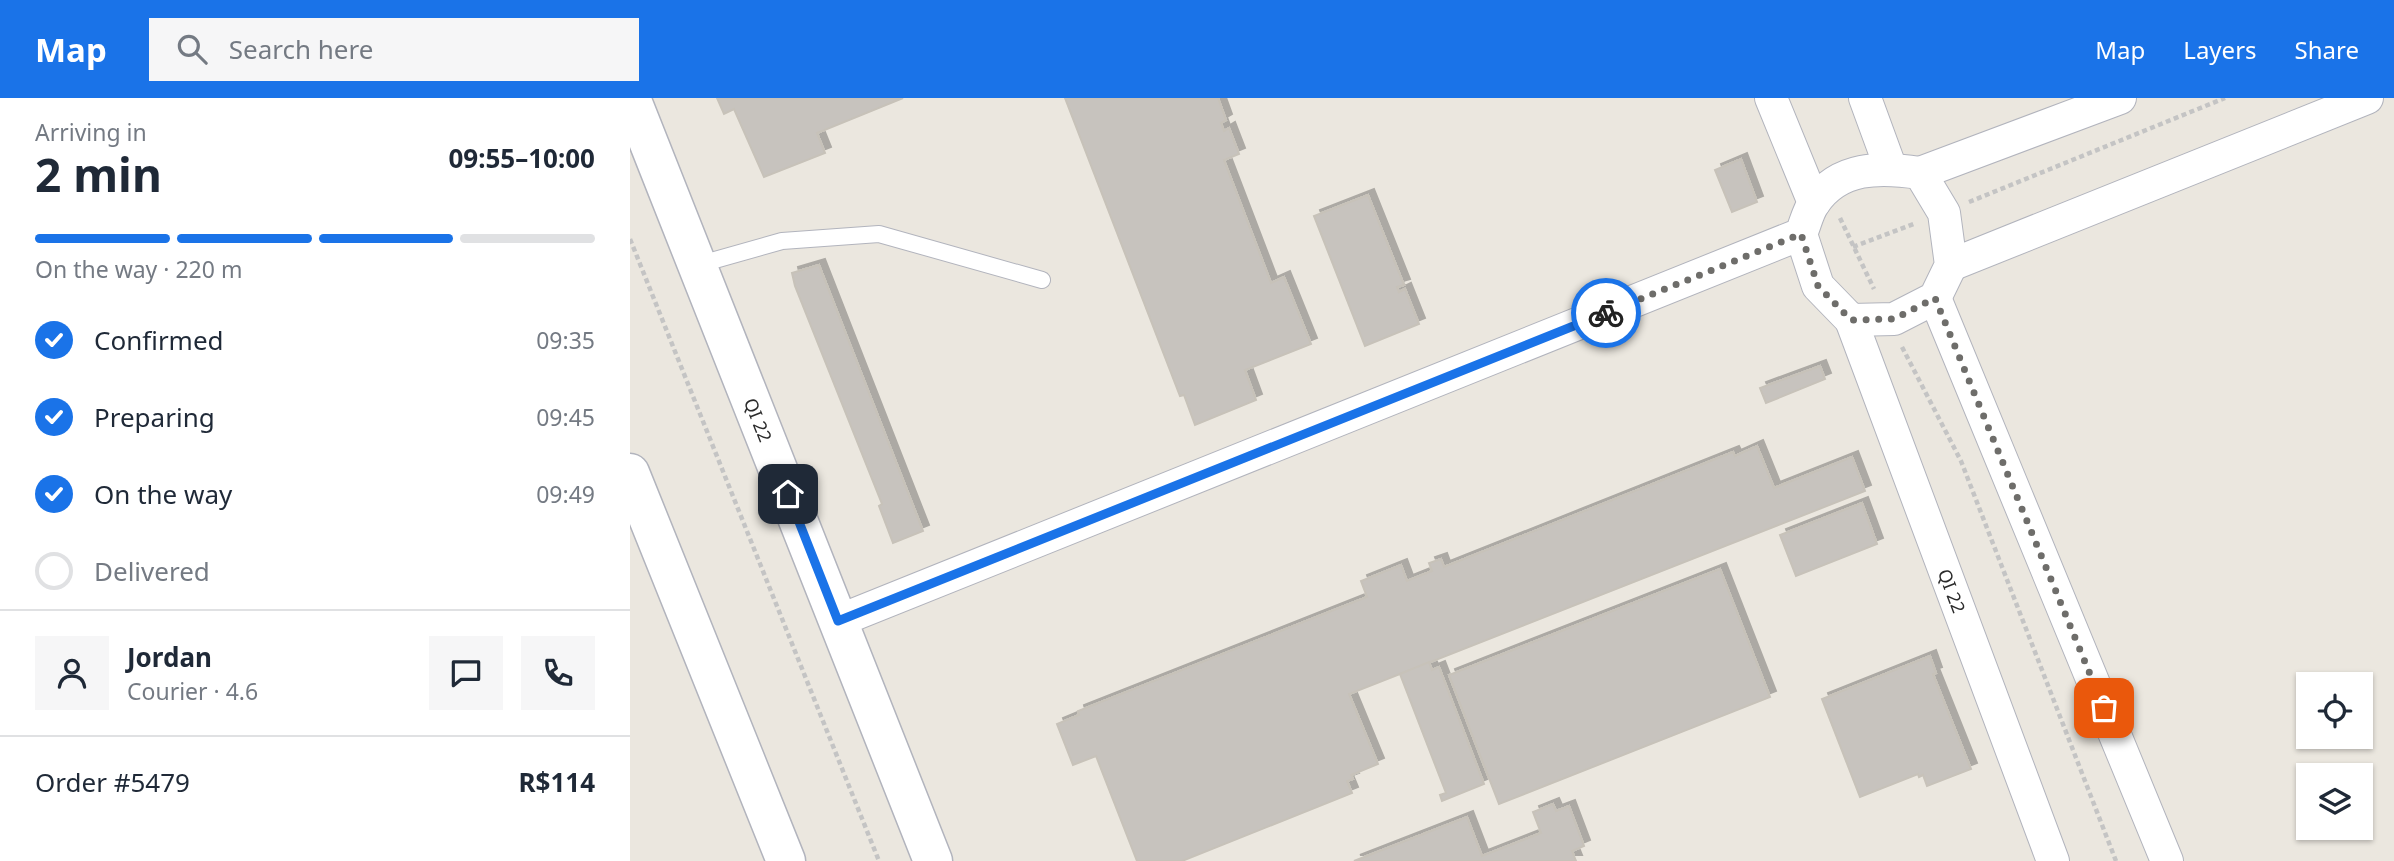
<!DOCTYPE html>
<html lang="en">
<head>
<meta charset="utf-8">
<style>
  :root { --surface:#fff; --page:#f6f6f7; --text:#1f2937; --muted:#747a83; --line:#e0e1e3; --accent:#1a73e8 }
  body { margin:0; font-family:"Noto Sans",sans-serif; background:var(--page); color:var(--text); height:100vh; display:flex; flex-direction:column; font-size:26px; white-space:nowrap }
  * { box-sizing:border-box; margin:0 }
  p { font-size:23px; color:var(--muted) }
  .icon { flex:none; width:38px; height:38px; fill:none; stroke:currentColor; stroke-width:2; stroke-linecap:round; stroke-linejoin:round }
  .map { position:relative; flex:1; overflow:hidden }
  .details { display:flex; flex-direction:column; background:var(--surface); width:630px }
  .details>* { flex:none }
  .tools { position:absolute; left:1666px; top:574px; display:grid; gap:14px }
  .tools a { display:grid; place-items:center; width:77px; height:77px; border-radius:0px; background:var(--surface); box-shadow:0 2px 5px #0004; font-size:35px }
  .pin { position:absolute; display:grid; place-items:center; width:60px; height:60px; color:#fff; margin:-30px; border-radius:14px; box-shadow:0 4px 10px #0006 }
  .courier { position:absolute; display:grid; place-items:center; width:70px; height:70px; margin:-35px; border:5px solid #1a73e8; border-radius:50%; background:#fff; color:#222; box-shadow:0 2px 9px #0007 }
  .head em { font-style:normal; font-weight:700 }
  .head div { display:flex; flex-direction:column-reverse }
  .head { display:flex; align-items:center; justify-content:space-between; height:119px; padding:0 35px }
  h1 { font-size:46px; font-weight:700; line-height:52px }
  .bar { display:grid; grid-template-columns:repeat(4,1fr); gap:10px 7px; align-content:center; height:84px; padding:0 35px }
  .bar i { height:9px; border-radius:5px; background:var(--line) }
  .bar .selected { background:var(--accent) }
  .bar p { grid-column:span 4 }
  .line { display:flex; align-items:center; gap:18px; padding:0 35px; border-top:2px solid var(--line) }
  .line div { flex:1 }
  .round { display:grid; place-items:center; flex:none; width:74px; height:74px; border-radius:0px; background:var(--page) }
  ol { padding:0 35px; list-style:none }
  li { display:flex; align-items:center; gap:21px; height:77px }
  li p { margin-inline-start:auto }
  li .icon { padding:7px; border-radius:50%; background:var(--accent); color:#fff; stroke-width:4 }
  li:last-child { color:var(--muted) }
  li i { width:38px; height:38px; border:4px solid var(--line); border-radius:50% }
  header { display:flex; align-items:center; gap:42px; box-sizing:border-box; height:98px; padding:0 35px; background:var(--accent); color:#fff }
  header strong { font-size:33px }
  nav { display:flex; gap:38px; margin-inline-start:auto; font-size:24px }
  .search { width:490px; height:63px; background:var(--page); display:flex; align-items:center; gap:18px; box-sizing:border-box; padding:0 24px; border-radius:0px; color:var(--muted); font-size:26px }
  main { display:flex; flex:1; min-height:0 }
  .map>svg:first-child { display:block }
</style>
</head>
<body>
<header>
<strong>Map</strong>
<div class="search"><svg class="icon" aria-label="search" viewBox="0 0 24 24"><circle cx="10" cy="10" r="6"/><path d="M15 15l6 6"/></svg>Search here</div>
<nav><a>Map</a><a>Layers</a><a>Share</a></nav>
</header>
<main>
<section class="details">
<div class="head"><div><h1>2 min</h1><p>Arriving in</p></div><em>09:55–10:00</em></div>
<div class="bar"><i class="selected"></i><i class="selected"></i><i class="selected"></i><i></i><p>On the way · 220 m</p></div>
<ol>
<li><svg class="icon" aria-label="check" viewBox="0 0 24 24"><path d="M5 12l5 5 9-10"/></svg>Confirmed<p>09:35</p></li>
<li><svg class="icon" aria-label="check" viewBox="0 0 24 24"><path d="M5 12l5 5 9-10"/></svg>Preparing<p>09:45</p></li>
<li><svg class="icon" aria-label="check" viewBox="0 0 24 24"><path d="M5 12l5 5 9-10"/></svg>On the way<p>09:49</p></li>
<li><i></i>Delivered</li>
</ol>
<div class="line" style="height:126px"><a class="round"><svg class="icon" aria-label="person" viewBox="0 0 24 24"><circle cx="12" cy="8" r="4"/><path d="M4 21q1-7 8-7t8 7"/></svg></a><div><b>Jordan</b><p>Courier · 4.6</p></div><a class="round"><svg class="icon" aria-label="chat" viewBox="0 0 24 24"><path d="M4 5h16v11H9l-5 4z"/></svg></a><a class="round"><svg class="icon" aria-label="phone" viewBox="0 0 24 24"><path d="M5 4h4l2 5-3 2q2 4 5 5l2-3 5 2v4C11 20 4 13 5 4z"/></svg></a></div>
<div class="line" style="height:91px"><div>Order #5479</div><b>R$114</b></div>
</section>
<div class="map">
<svg width="1764" height="763" viewBox="0 0 1764 763">
  <defs>
    <filter id="shadow"><feDropShadow dx="6" dy="-6" stdDeviation="0" flood-color="#0004"/></filter>
  </defs>
  <rect width="100%" height="100%" fill="#ebe7df"/>
  <g fill="#c7c3be" stroke="#c7c2b9" stroke-width="2" filter="url(#shadow)">
    <polygon points="87,0 273,0 187,35 195,55 134,79 104,11 94,16"/>
    <polygon points="435,0 588,0 596,22 591,25 594,33 599,30 609,56 594,62 641,185 654,179 681,246 615,272 626,302 565,327 554,297 550,298"/>
    <polygon points="1111,61 1127,104 1102,114 1085,72"/>
    <polygon points="738,97 774,187 767,189 769,194 775,191 789,226 735,248 684,118"/>
    <polygon points="189,167 293,433 263,445 249,408 252,406 165,188 162,175"/>
    <polygon points="1190,268 1195,281 1136,305 1130,290"/>
    <polygon points="1127,348 1144,390 1222,359 1235,393 719,596 748,666 721,677 723,681 717,683 722,695 552,763 507,763 466,658 443,667 427,626 449,617 448,613 737,499 731,483 771,467 777,483 802,473 799,465 811,461 814,469 1103,354 1105,358"/>
    <polygon points="1232,405 1247,446 1166,478 1150,437"/>
    <polygon points="1090,471 1140,599 869,706 819,577"/>
    <polygon points="1300,558 1306,575 1303,576 1341,671 1297,688 1293,677 1289,679 1288,676 1230,699 1192,601"/>
    <polygon points="799,564 802,572 809,569 854,686 812,703 810,697 816,695 770,576"/>
    <polygon points="923,706 926,713 939,708 954,748 942,753 946,763 724,763 837,719 852,758 911,735 903,714"/>
  </g>
  <g fill="none" stroke-linecap="round" stroke-linejoin="round">
    <defs>
      <polyline id="service" points="67,167 152,143 249,136 412,182"/>
      <g id="minor">
        <polyline points="1141,0 1184,105"/>
        <polyline points="1235,0 1261,71"/>
        <polyline points="1290,75 1490,0"/>
        <polyline points="1321,167 1737,0"/>
        <polyline points="1305,200 1537,763"/>
        <path id="s1" d="M1221,222L1423,763"/>
        <path d="M208,523L1171,136C1175,127 1178,113 1184,105C1209,68 1250,69 1290,75L1314,115L1321,167L1305,200L1264,221L1221,222L1188,188L1171,136"/>
      </g>
      <g id="tertiary">
        <path id="s2" d="M1,0L303,763"/>
        <polyline points="0,375 156,763"/>
      </g>
    </defs>
    <use href="#service" stroke="#b2b4bd" stroke-width="18"/>
    <use href="#minor" stroke="#b2b4bd" stroke-width="34"/>
    <use href="#tertiary" stroke="#b2b4bd" stroke-width="41"/>
    <g stroke="#c4c4c4" stroke-width="4.5" stroke-dasharray="5 3.5" stroke-linecap="butt">
      <polyline points="1339,104 1595,0"/>
      <polyline points="1210,120 1244,191"/>
      <polyline points="0,141 249,763"/>
      <polyline points="1223,149 1286,125"/>
      <polyline points="1272,249 1331,363 1486,763"/>
    </g>
    <use href="#service" stroke="#fff" stroke-width="16"/>
    <use href="#minor" stroke="#fff" stroke-width="32"/>
    <use href="#tertiary" stroke="#fff" stroke-width="38"/>
  </g>
  <g fill="none" stroke-linecap="round" stroke-linejoin="round">
    <polyline stroke="#6e6d6a" stroke-width="7" stroke-dasharray="0 12.6" points="976,215 1171,136 1188,188 1221,222 1264,221 1305,200 1474,610"/>
    <polyline stroke="#1a73e8" stroke-width="9" points="158,396 208,523 976,215"/>
  </g>
  <g text-anchor="middle" dominant-baseline="central" stroke-width="5" stroke-linejoin="round" paint-order="stroke">
    <g font-size="18" fill="#2b2b2b" stroke="#fff">
      <text stroke="none"><textPath href="#s2" startOffset="346">QI 22</textPath></text>
      <text stroke="none"><textPath href="#s1" startOffset="289">QI 22</textPath></text>
    </g>
  </g>
</svg>
<div class="tools">
<a><svg class="icon" aria-label="locate" viewBox="0 0 24 24"><circle cx="12" cy="12" r="6"/><path d="M12 2v4M12 18v4M2 12h4M18 12h4"/></svg></a>
<a><svg class="icon" aria-label="layers" viewBox="0 0 24 24"><path d="M12 4l9 5-9 5-9-5zM3 14l9 5 9-5"/></svg></a>
</div>
<div class="pin" style="left:1474px;top:610px;background:#ea580c"><svg class="icon" aria-label="bag" viewBox="0 0 24 24"><path d="M5 8h14l-1 12H6zM9 8a3 3 0 0 1 6 0"/></svg></div>
<div class="pin" style="left:158px;top:396px;background:#1f2937"><svg class="icon" aria-label="home" viewBox="0 0 24 24"><path d="M3 11l9-7 9 7M6 9v11h12V9"/></svg></div>
<div class="courier" style="left:976px;top:215px"><svg class="icon" aria-label="bike" viewBox="0 0 24 24"><circle cx="6" cy="16" r="4"/><circle cx="18" cy="16" r="4"/><path d="M6 16l4-8h5l3 8M10 8l3 8H6M13 5h3"/></svg></div>
</div>
</main>
</body>
</html>
